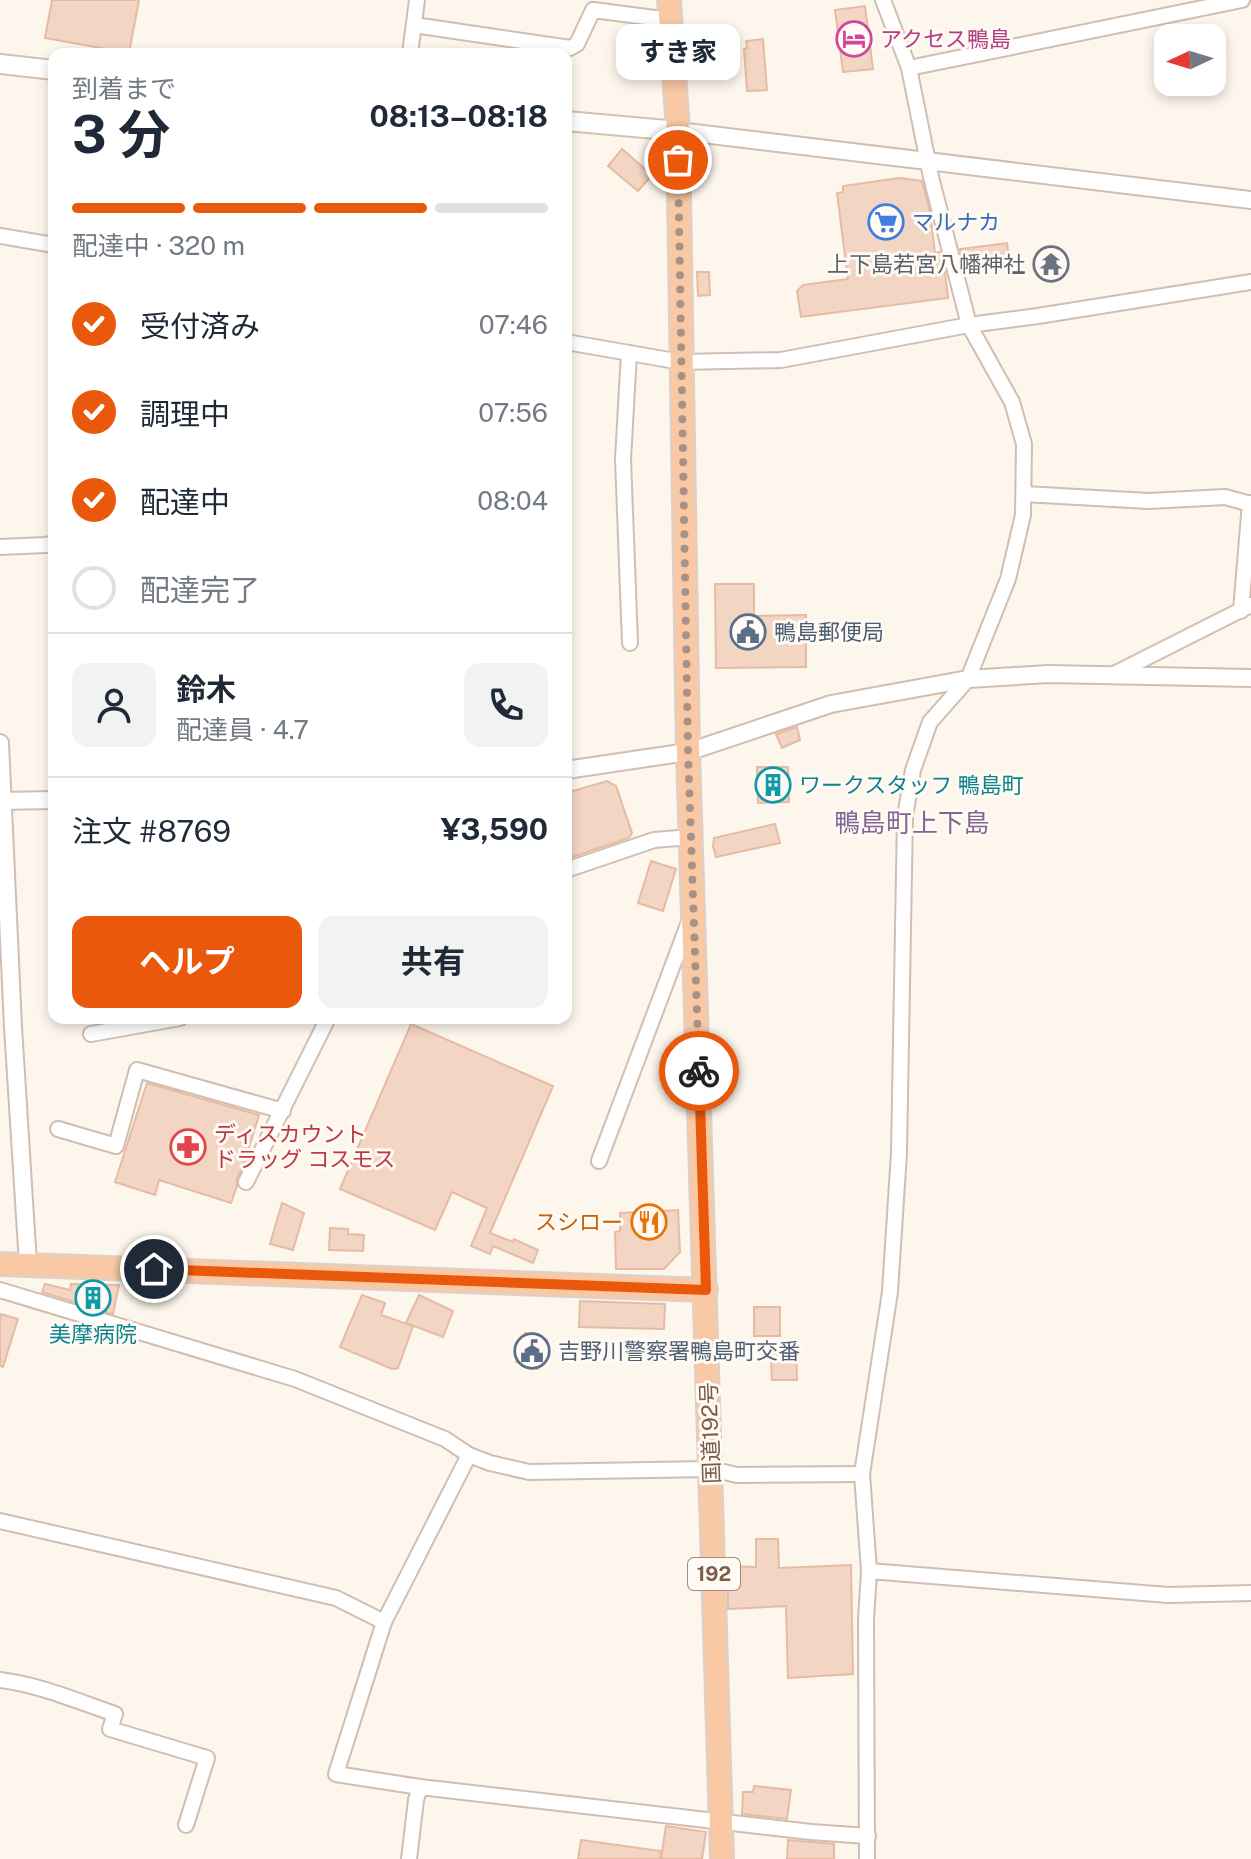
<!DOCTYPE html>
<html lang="ja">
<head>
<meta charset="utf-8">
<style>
  :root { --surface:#fff; --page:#f2f2f3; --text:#1f2937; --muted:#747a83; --line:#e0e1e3; --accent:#ea580c }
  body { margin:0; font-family:"Public Sans","Noto Sans JP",sans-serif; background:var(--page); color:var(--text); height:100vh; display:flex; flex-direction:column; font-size:30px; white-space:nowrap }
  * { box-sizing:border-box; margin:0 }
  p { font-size:26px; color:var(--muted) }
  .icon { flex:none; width:44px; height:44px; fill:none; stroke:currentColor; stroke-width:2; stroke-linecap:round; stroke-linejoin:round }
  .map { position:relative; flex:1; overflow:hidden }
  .details { position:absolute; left:48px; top:48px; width:524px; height:976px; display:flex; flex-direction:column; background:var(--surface); border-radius:16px; box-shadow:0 4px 12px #0003 }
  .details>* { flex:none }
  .needle { width:52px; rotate:266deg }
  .controls { position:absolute; left:1154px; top:24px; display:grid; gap:16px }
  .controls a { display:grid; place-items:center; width:72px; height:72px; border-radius:16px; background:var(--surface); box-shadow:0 4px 12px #0003; font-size:40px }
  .pin { position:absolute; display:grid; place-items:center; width:68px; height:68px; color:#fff; margin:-34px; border:4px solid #fff; border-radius:50%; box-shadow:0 2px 8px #0007 }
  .courier { position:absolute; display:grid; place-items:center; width:80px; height:80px; margin:-40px; border:6px solid #ea580c; border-radius:50%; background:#fff; color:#222; box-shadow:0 2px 10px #0007 }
  .bubble { position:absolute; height:56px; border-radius:16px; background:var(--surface); box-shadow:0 4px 12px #0003; font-size:26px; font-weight:700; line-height:56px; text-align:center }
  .headline em { font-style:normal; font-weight:700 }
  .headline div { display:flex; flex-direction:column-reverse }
  .headline { display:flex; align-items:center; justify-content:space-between; height:136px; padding:0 24px }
  h1 { font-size:52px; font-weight:700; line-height:60px }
  .bar { display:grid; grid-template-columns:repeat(4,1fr); gap:12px 8px; align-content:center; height:96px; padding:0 24px }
  .bar i { height:10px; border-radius:6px; background:var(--line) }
  .bar .selected { background:var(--accent) }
  .bar p { grid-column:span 4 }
  .line { display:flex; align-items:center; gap:20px; padding:0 24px; border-top:2px solid var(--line) }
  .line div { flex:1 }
  .round { display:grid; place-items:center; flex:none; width:84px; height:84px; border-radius:16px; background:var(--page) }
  ol { padding:0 24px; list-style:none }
  li { display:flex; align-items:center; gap:24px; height:88px }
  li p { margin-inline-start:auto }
  li .icon { padding:8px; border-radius:50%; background:var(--accent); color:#fff; stroke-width:4 }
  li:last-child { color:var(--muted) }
  li i { width:44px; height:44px; border:4px solid var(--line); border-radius:50% }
  .cta { display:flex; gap:16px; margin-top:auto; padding:16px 24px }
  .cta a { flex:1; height:92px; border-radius:16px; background:var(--accent); color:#fff; font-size:32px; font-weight:700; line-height:92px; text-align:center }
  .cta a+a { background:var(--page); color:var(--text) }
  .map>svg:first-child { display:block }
</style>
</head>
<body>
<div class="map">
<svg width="1251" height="1859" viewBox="0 0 1251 1859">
  <rect width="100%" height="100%" fill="#fdf6ec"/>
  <g fill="#f3d5c3" stroke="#e6bba3" stroke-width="2">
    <polygon points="52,0 139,0 129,53 45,38"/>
    <polygon points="865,6 873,69 843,72 835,10"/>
    <polygon points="763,39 767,90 747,91 744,49 747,48 746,41"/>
    <polygon points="622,149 652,175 638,191 608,166"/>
    <polygon points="899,178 922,181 930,212 935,253 940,252 945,273 948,298 801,317 797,291 803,285 848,279 837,193 843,192 843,186"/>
    <polygon points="1007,243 1010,264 965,270 960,249"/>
    <polygon points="1049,254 1050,257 1058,256 1061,270 1051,271 1051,275 1038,276 1036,255"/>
    <polygon points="697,272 709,272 710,295 698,296"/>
    <polygon points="715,584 754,584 754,616 806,615 806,667 716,668"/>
    <polygon points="797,727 800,740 782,748 776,734"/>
    <polygon points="757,767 788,767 789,802 758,803"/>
    <polygon points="607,781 616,786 632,833 629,838 566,859 566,793"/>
    <polygon points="775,824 780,843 716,857 713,846 714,838"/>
    <polygon points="651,861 676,869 663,911 638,903"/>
    <polygon points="411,1024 553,1086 490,1233 513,1242 514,1239 538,1250 533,1263 493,1246 490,1254 471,1246 487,1208 452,1192 435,1230 340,1189"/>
    <polygon points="147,1083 259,1115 244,1164 237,1178 237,1186 231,1203 159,1180 155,1195 115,1182"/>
    <polygon points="282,1203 304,1213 293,1250 270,1244"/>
    <polygon points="678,1210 680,1252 664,1269 616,1269 615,1232 620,1231 620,1213"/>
    <polygon points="330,1228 348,1229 348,1234 364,1235 363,1251 329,1250"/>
    <polygon points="45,1284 70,1290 71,1284 119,1285 113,1314 42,1292"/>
    <polygon points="362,1295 385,1303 381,1315 413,1326 398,1368 392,1369 340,1347"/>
    <polygon points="419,1295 453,1311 443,1337 406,1323"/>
    <polygon points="580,1301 665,1304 664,1329 579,1327"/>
    <rect x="754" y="1307" width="26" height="29"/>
    <polygon points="0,1314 18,1319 3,1367 0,1366"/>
    <polygon points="525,1333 547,1340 538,1369 516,1362"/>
    <polygon points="770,1342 796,1342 797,1380 772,1380"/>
    <polygon points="756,1539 778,1539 779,1568 851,1565 853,1674 788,1678 786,1606 728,1609 727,1566 756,1567"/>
    <polygon points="754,1786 791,1790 787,1819 742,1814 743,1792 753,1792"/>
    <polygon points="666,1826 706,1832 702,1859 661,1859"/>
    <polygon points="581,1840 661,1851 660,1859 578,1859"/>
    <polygon points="788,1840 834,1844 834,1859 787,1859"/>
  </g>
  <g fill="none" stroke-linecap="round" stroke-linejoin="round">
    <defs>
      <g id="minor">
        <polyline points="414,25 570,48 577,44 593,10 670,20"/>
        <polyline points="410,54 417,0"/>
        <polyline points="909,68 1242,0"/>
        <polyline points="0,236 54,245"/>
        <polyline points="566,342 681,362 781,360 969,325 1038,316 1251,282"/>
        <polyline points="629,353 623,459 630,643"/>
        <polyline points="1024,494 1149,501 1225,497 1251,504"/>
        <polyline points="0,547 46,545 54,543"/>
        <polyline points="1241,611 1250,503"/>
        <polyline points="1112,675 1251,605"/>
        <polyline points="566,870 654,840 691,837"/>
        <polyline points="91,1034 180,1018"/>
        <polyline points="58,1129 116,1146 137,1070 283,1111"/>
        <polyline points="599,1161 689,922"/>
        <polyline points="246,1182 328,1018"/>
        <polyline points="0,1290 295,1379 445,1439 469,1455 490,1463 529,1472 711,1469 737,1475 862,1474"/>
        <polyline points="469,1455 384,1622 336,1774 420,1787 811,1832 868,1836"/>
        <polyline points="0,1521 336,1598 384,1622"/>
        <polyline points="869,1571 1168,1595 1251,1593"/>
        <path d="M0,1680C40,1685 77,1701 115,1714L110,1729L207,1758L186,1825"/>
        <polyline points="409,1859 416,1800 420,1787"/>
        <polyline points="867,1859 866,1620 869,1571 862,1474 890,1292 899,1153 905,816 913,770 930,722 968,679 1008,579 1023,515 1024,444 1012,402 969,325 931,177 909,68 883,0"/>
      </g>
      <g id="tertiary">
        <polyline points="678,131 1251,200"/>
        <polyline points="0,743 13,1027 28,1264"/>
        <polyline points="566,770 688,752 831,704 968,679 1048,674 1251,678"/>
        <polyline points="0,801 54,800"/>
      </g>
      <g id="secondary">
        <polyline points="0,64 54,70"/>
        <polyline points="566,121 678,131"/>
      </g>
      <g id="trunk">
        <polyline points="669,0 678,131 688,752 722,1859"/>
        <polyline points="0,1264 706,1290"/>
      </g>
    </defs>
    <use href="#minor" stroke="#d1beb0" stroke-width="18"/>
    <use href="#tertiary" stroke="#d1beb0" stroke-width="20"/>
    <use href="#secondary" stroke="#d6c0b0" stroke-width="22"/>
    <use href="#trunk" stroke="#dad1cd" stroke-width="26"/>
    <use href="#minor" stroke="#fff" stroke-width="14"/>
    <use href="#tertiary" stroke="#fff" stroke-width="16"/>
    <use href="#secondary" stroke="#fff" stroke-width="18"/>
    <use href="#trunk" stroke="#f9c8a4" stroke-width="22"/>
  </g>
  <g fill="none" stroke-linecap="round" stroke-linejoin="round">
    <polyline stroke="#a89285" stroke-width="8" stroke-dasharray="0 14.4" points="678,160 688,752 699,1071"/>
    <polyline stroke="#ea580c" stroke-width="10" points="154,1269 706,1290 699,1071"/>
  </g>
  <defs>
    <symbol id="hotel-ring" viewBox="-11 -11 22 22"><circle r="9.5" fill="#fffaf3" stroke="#d1479c" stroke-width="1.5"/><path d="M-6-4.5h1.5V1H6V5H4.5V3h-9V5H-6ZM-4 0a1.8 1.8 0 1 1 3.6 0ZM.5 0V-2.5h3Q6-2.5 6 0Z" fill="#d1479c"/></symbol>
    <symbol id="supermarket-ring" viewBox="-11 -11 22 22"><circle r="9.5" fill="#fffaf3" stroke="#3f7fe0" stroke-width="1.5"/><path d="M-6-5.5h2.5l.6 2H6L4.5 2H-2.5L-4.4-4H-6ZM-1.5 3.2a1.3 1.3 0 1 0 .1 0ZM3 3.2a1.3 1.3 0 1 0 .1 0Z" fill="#3f7fe0"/></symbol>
    <symbol id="temple-ring" viewBox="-11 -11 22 22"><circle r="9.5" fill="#fffaf3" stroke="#6b7280" stroke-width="1.5"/><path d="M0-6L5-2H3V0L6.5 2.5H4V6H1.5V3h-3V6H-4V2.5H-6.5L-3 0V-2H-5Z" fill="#6b7280"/></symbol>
    <symbol id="civic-ring" viewBox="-11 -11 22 22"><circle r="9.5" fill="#fffaf3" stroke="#5c6f8a" stroke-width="1.5"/><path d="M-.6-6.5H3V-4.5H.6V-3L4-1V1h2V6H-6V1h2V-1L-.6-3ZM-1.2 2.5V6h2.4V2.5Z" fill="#5c6f8a"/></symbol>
    <symbol id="building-ring" viewBox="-11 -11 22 22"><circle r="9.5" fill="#fffaf3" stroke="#0f9aa8" stroke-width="1.5"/><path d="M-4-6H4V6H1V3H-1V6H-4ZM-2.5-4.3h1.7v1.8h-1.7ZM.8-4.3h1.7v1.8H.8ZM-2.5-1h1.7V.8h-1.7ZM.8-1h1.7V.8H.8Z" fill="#0f9aa8"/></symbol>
    <symbol id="pharmacy-ring" viewBox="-11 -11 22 22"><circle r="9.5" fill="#fffaf3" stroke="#e0444e" stroke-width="1.5"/><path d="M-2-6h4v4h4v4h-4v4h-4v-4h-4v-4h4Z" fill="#e0444e"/></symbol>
    <symbol id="restaurant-ring" viewBox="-11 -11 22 22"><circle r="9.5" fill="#fffaf3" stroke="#e8710a" stroke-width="1.5"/><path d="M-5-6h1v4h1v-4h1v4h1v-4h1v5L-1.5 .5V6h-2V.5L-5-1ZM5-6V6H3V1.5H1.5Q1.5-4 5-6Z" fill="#e8710a"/></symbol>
  </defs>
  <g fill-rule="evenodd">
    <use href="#hotel-ring" x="834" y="19" width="40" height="40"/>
    <use href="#supermarket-ring" x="866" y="202" width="40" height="40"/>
    <use href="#temple-ring" x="1031" y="244" width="40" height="40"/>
    <use href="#civic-ring" x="728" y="612" width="40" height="40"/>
    <use href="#building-ring" x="753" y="765" width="40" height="40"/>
    <use href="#pharmacy-ring" x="168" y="1127" width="40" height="40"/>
    <use href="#restaurant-ring" x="629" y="1202" width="40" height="40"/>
    <use href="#building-ring" x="73" y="1278" width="40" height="40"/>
    <use href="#civic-ring" x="512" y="1331" width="40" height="40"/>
  </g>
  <g text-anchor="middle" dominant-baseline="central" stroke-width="6" stroke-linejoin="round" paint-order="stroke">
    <rect fill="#fffaf3" stroke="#a28b7f" stroke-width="2" x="688" y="1558" width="52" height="32" rx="6"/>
    <g font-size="20" font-weight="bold" fill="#7a5c4d">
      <text x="714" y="1574">192</text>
    </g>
    <g font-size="22" fill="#b23c85" stroke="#fffaf3" text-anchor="start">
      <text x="880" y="39">アクセス鴨島</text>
    </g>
    <g font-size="22" fill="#366cbe" stroke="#fffaf3" text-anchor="start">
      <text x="912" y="222">マルナカ</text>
    </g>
    <g font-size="22" fill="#5b616d" stroke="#fffaf3" text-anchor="end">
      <text x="1025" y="264">上下島若宮八幡神社</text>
    </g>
    <g font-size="22" fill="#4e5e75" stroke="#fffaf3" text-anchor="start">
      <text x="774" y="632">鴨島郵便局</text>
      <text x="558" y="1351">吉野川警察署鴨島町交番</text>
    </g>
    <g font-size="22" fill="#0d838f" stroke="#fffaf3" text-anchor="start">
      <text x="799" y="785">ワークスタッフ 鴨島町</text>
      <text x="93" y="1334" text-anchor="middle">美摩病院</text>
    </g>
    <g font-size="22" fill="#be3a42" stroke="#fffaf3" text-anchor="start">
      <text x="214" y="1134">ディスカウント<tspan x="214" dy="25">ドラッグ コスモス</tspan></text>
    </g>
    <g font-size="22" fill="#c56008" stroke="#fffaf3" text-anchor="end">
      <text x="623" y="1222">スシロー</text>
    </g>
    <g font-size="22" fill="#7a5c4d" stroke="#fffaf3">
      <text transform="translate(710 1433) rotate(-92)">国道192号</text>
    </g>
    <g font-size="26" fill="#846695" stroke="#fffaf3">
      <text x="912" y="822">鴨島町上下島</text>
    </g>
  </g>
</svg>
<div class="controls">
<a><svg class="needle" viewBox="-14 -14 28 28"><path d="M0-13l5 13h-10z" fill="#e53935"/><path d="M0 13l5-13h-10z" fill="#747a83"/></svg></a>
</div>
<div class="pin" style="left:678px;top:160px;background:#ea580c"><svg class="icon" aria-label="bag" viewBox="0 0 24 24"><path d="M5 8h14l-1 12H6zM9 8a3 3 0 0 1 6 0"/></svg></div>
<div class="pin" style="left:154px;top:1269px;background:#1f2937"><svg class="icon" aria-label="home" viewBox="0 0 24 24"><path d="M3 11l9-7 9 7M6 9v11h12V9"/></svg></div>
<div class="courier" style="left:699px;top:1071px"><svg class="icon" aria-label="bike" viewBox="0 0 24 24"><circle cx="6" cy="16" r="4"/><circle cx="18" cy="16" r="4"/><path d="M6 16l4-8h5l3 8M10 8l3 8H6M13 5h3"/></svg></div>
<div class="bubble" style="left:616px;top:24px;width:124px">すき家</div>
<section class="details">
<div class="headline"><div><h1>3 分</h1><p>到着まで</p></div><em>08:13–08:18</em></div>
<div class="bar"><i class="selected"></i><i class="selected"></i><i class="selected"></i><i></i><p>配達中 · 320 m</p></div>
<ol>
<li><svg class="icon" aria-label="check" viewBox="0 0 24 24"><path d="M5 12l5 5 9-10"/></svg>受付済み<p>07:46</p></li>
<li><svg class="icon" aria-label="check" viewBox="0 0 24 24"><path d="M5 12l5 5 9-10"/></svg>調理中<p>07:56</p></li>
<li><svg class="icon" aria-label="check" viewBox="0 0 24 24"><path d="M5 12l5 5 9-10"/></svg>配達中<p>08:04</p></li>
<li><i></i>配達完了</li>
</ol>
<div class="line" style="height:144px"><a class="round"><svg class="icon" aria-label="person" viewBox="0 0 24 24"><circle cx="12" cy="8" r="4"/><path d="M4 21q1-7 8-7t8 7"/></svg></a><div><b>鈴木</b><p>配達員 · 4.7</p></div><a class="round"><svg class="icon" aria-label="phone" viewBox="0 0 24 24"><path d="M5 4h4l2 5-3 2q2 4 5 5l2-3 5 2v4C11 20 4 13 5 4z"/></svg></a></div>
<div class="line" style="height:104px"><div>注文 #8769</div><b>¥3,590</b></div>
<div class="cta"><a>ヘルプ</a><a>共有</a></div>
</section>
</div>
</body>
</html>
